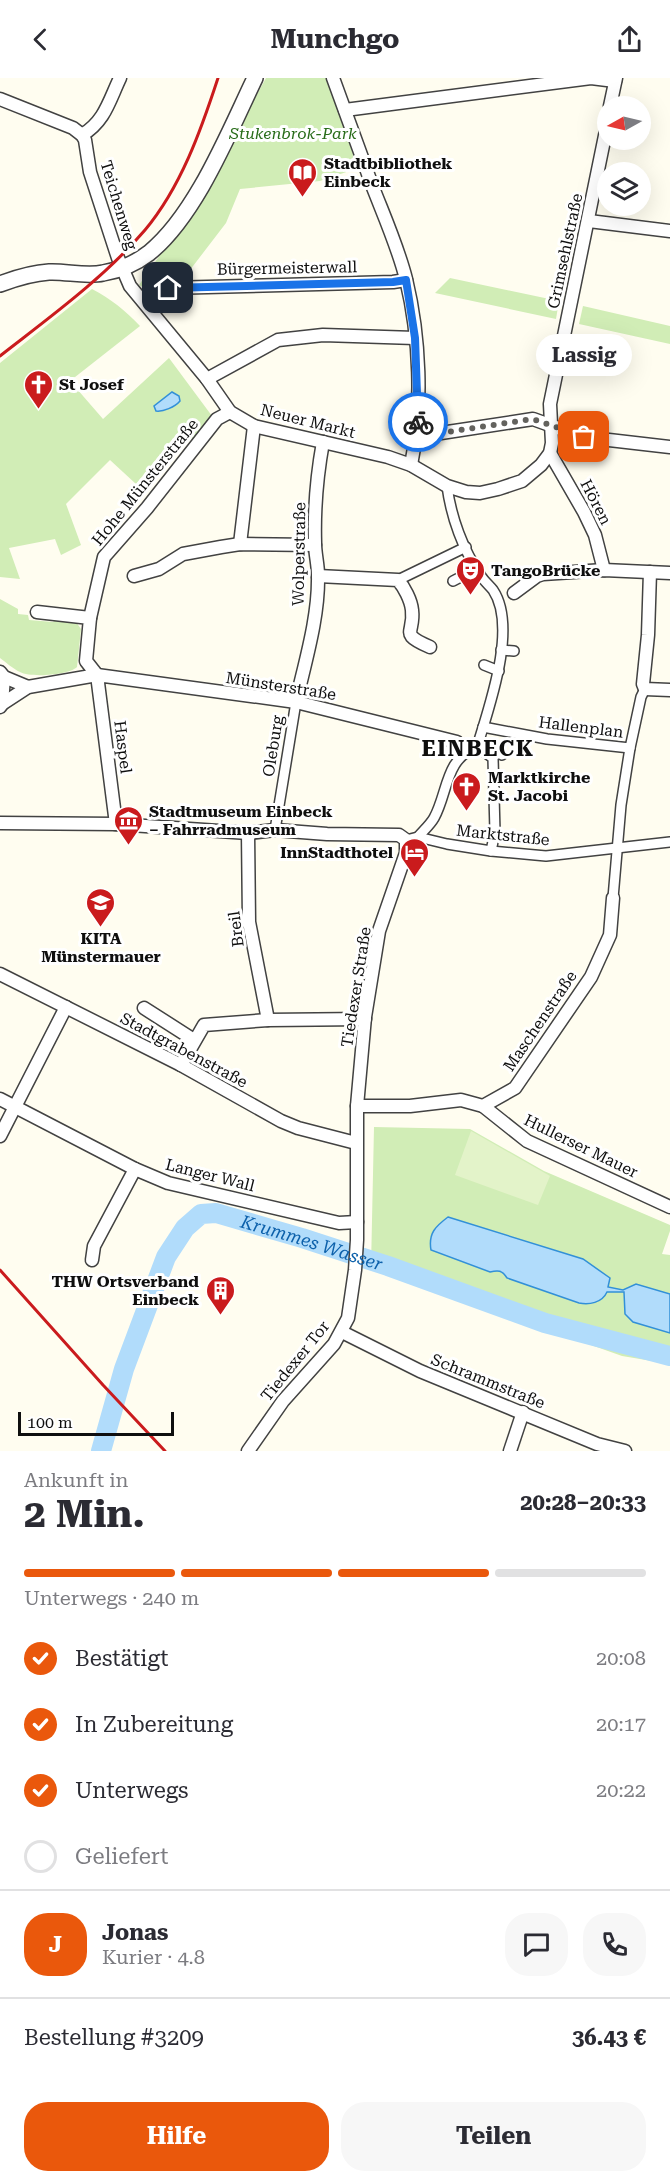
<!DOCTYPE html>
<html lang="de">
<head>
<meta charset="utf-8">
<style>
  :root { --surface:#fff; --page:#f7f7f7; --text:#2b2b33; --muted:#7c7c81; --line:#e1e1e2; --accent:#ea580c }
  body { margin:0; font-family:"Roboto Serif",serif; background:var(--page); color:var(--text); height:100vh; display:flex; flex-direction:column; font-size:22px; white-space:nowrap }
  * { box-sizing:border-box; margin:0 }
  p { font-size:20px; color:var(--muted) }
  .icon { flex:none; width:33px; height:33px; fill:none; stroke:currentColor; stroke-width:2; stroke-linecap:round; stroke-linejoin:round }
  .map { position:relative; height:1373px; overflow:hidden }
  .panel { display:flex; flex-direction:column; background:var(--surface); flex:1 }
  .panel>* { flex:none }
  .needle { width:39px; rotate:262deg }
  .tools { position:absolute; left:597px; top:18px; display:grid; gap:12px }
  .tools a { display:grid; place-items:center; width:54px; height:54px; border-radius:50%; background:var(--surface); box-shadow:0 6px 24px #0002; font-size:30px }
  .scale { position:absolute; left:18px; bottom:15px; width:156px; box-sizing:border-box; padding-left:6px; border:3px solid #0f0f0f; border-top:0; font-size:16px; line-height:21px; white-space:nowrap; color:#0f0f0f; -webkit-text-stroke:4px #fff; paint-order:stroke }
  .pin { position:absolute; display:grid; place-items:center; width:51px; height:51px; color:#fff; margin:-26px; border-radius:12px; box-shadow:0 3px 9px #0006 }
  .courier { position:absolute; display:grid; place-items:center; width:60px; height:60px; margin:-30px; border:4px solid #1a73e8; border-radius:50%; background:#fff; color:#222; box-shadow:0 2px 8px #0007 }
  .bubble { position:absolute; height:42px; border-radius:21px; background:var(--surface); box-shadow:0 6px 24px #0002; font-size:20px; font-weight:700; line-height:42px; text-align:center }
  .overview em { font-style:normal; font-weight:700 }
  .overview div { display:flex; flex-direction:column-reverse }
  .overview { display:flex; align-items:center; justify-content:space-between; height:102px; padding:0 24px }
  h1 { font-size:39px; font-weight:700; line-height:45px }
  .bar { display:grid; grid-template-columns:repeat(4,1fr); gap:9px 6px; align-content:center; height:72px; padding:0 24px }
  .bar i { height:8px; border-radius:4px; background:var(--line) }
  .bar .current { background:var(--accent) }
  .bar p { grid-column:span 4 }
  .line { display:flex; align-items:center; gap:15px; padding:0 24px; border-top:2px solid var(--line) }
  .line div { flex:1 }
  .round { display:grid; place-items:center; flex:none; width:63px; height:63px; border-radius:24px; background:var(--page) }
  ol { padding:0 24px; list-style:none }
  li { display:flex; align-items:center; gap:18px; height:66px }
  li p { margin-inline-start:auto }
  li .icon { padding:6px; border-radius:50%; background:var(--accent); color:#fff; stroke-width:4 }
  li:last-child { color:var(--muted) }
  li i { width:33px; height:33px; border:3px solid var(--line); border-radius:50% }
  .primary-button { display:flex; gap:12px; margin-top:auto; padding:12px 24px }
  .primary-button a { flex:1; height:69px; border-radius:24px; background:var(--accent); color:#fff; font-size:24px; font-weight:700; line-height:69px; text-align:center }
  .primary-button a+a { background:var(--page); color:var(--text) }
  header { display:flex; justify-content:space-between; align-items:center; height:78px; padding:0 24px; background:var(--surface); font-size:27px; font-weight:700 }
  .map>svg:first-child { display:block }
</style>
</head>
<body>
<header><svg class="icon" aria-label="back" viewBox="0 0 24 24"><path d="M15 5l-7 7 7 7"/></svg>Munchgo<svg class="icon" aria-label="share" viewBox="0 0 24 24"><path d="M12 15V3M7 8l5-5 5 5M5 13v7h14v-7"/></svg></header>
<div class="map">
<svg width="670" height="1373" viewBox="0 0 670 1373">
  <rect width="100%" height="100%" fill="#fffdf0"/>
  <g fill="#d1edb6">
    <polygon points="266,0 326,0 358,90 320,103 240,111 226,145 167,222 139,207 195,127"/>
    <polygon points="450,200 559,223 556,241 435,215"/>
    <path d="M92,211C111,221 125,232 140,248L70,303L103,341L169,280L212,338L195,363L180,352L136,406L110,382L66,426L81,467L61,477L55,461L9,470L20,501L0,499V285Z"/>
    <polygon points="583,228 670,248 670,266 579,246"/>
    <path d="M0,521L18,531V536L28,537L29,542L53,544L57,540L76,544L81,551L77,589C69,597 31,600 20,594C13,591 6,584 0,580Z"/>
    <polygon points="374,1049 470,1051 544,1093 670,1147 670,1153 662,1176 670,1177 670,1286 622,1278 371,1189"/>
  </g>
  <polygon fill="#e3f3c9" points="471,1053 550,1098 538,1127 455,1097"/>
  <g fill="#b1dcfb" stroke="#3290d8" stroke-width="1.5">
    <path d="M172,314L179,318L180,323C175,329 163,334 156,333L154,328Z"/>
    <path d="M448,1139L583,1181L610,1200L608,1209L623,1212L636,1206L670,1216V1255L633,1244L625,1236L624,1214H607C602,1225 589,1227 579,1225L507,1200C502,1192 498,1192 490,1194L431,1172C428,1155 436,1148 448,1139Z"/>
  </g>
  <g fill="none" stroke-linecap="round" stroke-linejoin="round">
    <path stroke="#b1dcfb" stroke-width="20" id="s1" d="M101,1373L124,1291L166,1179L185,1150L201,1136L216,1135L302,1160L388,1188L545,1245L670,1278"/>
    <defs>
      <g id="pedestrian">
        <path d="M447,408C451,439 463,472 481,498C484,503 489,507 493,512C518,549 489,629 477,669"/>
        <polyline points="398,502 466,469"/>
        <polyline points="453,503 476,491"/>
        <polyline points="501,572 514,573"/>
        <polyline points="484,587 499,593"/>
        <polyline points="483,649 547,661 630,670 641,619 645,611"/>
        <polyline points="457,664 477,669 493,680 495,754 491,773"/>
        <polyline points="501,675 502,677"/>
        <polyline points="275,752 296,624"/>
        <path d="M418,759C423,753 430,747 434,740C448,715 445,680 477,669"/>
        <polyline points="406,762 418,759 447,766 491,773 546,778 670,764"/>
        <polyline points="613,820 621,727 630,670"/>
      </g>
      <g id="minor">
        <path d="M333,0C346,36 359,71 372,107C384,138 398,169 406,201C420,259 423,329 411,387"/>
        <polyline points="0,21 73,50 82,57 85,62 90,94 118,180 130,208 207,301 230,334 254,348 388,379 411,387 447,408 466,414 480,415 498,411 522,403 541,387 550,375 552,365 550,326 608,43"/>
        <polyline points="610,28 616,0"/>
        <polyline points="345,32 591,0 615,3"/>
        <path d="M82,57C105,43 109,23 120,0"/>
        <polyline points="589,143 670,153"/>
        <polyline points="168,210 393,204 406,202"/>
        <polyline points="207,301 278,262 323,257 415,260"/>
        <polyline points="417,353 441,355 533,341 583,359 670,369"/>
        <polyline points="550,375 584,434 595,457 604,492"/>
        <polyline points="240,466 254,348"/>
        <polyline points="650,494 648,557 643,606 645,611 670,612"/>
        <polyline points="134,498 159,491 183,476 221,469 240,466 315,467"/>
        <path d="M318,498L398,502C404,509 411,522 412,532C415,556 398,555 430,569"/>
        <polyline points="514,515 537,498 543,496 604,492 670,495"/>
        <polyline points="90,540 104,479 147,430 217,341 230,334"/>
        <polyline points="0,594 4,599 28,609"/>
        <path d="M296,624C305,584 319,539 318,497C318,486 315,476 315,465C314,431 317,397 323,364"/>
        <polyline points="2,626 28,609 97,597 86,583 90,540 37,534"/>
        <polyline points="0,629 2,626 4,599"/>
        <polyline points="0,745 116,746 248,755 275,752 327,756 399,757 406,762 406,775 379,853 365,939 357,1028 357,1162 355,1192 348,1240 334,1266 283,1323 248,1373"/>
        <polyline points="116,746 97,597 296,624 457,664"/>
        <polyline points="248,755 249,844 268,942"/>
        <polyline points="0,896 181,987 281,1043 298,1050 356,1065"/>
        <polyline points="144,930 194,962"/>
        <polyline points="181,987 204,947 268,942 365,941"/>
        <polyline points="0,1021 135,1091 168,1105 339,1145 357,1144"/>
        <polyline points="357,1028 410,1028 461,1022 483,1028 515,1010 591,899 610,857 613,820"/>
        <polyline points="483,1028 527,1063 670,1129"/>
        <polyline points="0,1058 66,929"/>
        <polyline points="92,1182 94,1168 135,1091"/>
        <polyline points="342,1254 420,1293 597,1366 625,1373"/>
        <polyline points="510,1373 523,1334"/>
      </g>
      <path id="tertiary" d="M0,206C16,200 32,195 49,194C66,193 86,199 103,195C120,192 136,185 149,175C196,137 229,54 255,0"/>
    </defs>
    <use href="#pedestrian" stroke="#424242" stroke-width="12"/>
    <use href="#minor" stroke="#424242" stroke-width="15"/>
    <use href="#tertiary" stroke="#424242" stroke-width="18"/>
    <use href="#pedestrian" stroke="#fff" stroke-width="9"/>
    <use href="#minor" stroke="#fff" stroke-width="12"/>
    <use href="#tertiary" stroke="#fff" stroke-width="15"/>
    <g stroke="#ca1b1d" stroke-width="3">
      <path d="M0,278C50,239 103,201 145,152C181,109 201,52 218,0"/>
      <polyline points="0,1192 103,1307 165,1373"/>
    </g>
  </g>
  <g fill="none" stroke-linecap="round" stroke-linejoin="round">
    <polyline stroke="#63625e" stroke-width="6" stroke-dasharray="0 10.8" points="418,344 417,353 441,355 533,341 584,359"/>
    <polyline stroke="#1a73e8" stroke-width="8" points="168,210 393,204 406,202 415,260 418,344"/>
  </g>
  <defs>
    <symbol id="library-pin" viewBox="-11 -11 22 30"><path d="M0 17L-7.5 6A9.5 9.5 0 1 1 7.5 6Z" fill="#ca1b1d" stroke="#fff"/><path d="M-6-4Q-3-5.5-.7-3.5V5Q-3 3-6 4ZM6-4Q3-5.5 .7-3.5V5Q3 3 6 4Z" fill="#fff"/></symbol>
    <symbol id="church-pin" viewBox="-11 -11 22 30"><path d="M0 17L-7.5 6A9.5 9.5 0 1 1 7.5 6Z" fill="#ca1b1d" stroke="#fff"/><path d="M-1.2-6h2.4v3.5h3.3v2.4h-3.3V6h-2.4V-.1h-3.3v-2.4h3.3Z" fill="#fff"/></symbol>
    <symbol id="theatre-pin" viewBox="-11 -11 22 30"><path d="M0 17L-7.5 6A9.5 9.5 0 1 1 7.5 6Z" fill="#ca1b1d" stroke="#fff"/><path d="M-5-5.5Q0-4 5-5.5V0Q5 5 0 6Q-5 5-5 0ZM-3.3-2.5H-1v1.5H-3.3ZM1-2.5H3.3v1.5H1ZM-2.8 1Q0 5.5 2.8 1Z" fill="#fff"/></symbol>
    <symbol id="museum-pin" viewBox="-11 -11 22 30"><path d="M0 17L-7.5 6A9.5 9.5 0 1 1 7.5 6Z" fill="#ca1b1d" stroke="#fff"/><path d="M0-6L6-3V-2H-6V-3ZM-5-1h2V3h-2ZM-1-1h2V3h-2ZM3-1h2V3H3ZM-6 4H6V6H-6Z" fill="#fff"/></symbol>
    <symbol id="hotel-pin" viewBox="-11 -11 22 30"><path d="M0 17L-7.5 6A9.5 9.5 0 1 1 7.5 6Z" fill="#ca1b1d" stroke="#fff"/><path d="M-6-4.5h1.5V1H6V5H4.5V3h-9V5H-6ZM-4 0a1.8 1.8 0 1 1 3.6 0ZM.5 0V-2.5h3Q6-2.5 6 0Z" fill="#fff"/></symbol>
    <symbol id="school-pin" viewBox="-11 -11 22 30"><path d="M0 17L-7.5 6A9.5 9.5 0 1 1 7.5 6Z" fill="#ca1b1d" stroke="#fff"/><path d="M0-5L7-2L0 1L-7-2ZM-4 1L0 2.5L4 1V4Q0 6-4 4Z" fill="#fff"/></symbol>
    <symbol id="building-pin" viewBox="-11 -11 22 30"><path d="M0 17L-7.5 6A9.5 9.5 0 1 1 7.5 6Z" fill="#ca1b1d" stroke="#fff"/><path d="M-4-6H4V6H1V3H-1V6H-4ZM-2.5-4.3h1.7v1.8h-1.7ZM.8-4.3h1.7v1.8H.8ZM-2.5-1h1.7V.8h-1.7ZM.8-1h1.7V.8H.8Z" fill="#fff"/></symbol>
  </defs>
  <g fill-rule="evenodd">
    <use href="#library-pin" x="286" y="78" width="33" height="45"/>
    <use href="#church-pin" x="22" y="290" width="33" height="45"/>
    <use href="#theatre-pin" x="454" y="476" width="33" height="45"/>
    <use href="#church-pin" x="450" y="692" width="33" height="45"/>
    <use href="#museum-pin" x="112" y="726" width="33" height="45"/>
    <use href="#hotel-pin" x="398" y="758" width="33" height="45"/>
    <use href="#school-pin" x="84" y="808" width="33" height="45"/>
    <use href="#building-pin" x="204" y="1196" width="33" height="45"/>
  </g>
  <g text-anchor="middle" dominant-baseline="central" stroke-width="6" stroke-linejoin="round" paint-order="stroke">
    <g font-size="16" font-style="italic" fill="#286c19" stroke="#fff">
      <text x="293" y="55">Stukenbrok-Park</text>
    </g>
    <g font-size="16" font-weight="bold" fill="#0f0f0f" stroke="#fff" text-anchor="start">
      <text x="324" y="85">Stadtbibliothek<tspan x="324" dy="18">Einbeck</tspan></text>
      <text x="59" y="306">St Josef</text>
      <text x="491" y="492">TangoBrücke</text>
      <text x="488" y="699">Marktkirche<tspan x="488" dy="18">St. Jacobi</tspan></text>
      <text x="149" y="733">Stadtmuseum Einbeck<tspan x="149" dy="18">– Fahrradmuseum</tspan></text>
      <text x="393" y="774" text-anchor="end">InnStadthotel</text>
      <text x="101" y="860" text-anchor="middle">KITA<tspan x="101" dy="18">Münstermauer</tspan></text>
      <text x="199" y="1203" text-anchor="end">THW Ortsverband<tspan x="199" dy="18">Einbeck</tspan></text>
    </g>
    <g font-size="16" fill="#0f0f0f" stroke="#fff">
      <text transform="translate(119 127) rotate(73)">Teichenweg</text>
      <text transform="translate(565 173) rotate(-78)">Grimsehlstraße</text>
      <text transform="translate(287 190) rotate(-1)">Bürgermeisterwall</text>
      <text transform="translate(308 343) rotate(14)">Neuer Markt</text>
      <text transform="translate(145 404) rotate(-51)">Hohe Münsterstraße</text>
      <text transform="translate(596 424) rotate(63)">Hören</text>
      <text transform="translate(299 476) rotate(-89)">Wolperstraße</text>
      <text transform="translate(281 608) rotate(9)">Münsterstraße</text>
      <text transform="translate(581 649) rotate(7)">Hallenplan</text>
      <text transform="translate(273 668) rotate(-81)">Oleburg</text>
      <text transform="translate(123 669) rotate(83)">Haspel</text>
      <text transform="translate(503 757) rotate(6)">Marktstraße</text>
      <text transform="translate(236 851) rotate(-97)">Breil</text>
      <text transform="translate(356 909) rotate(-81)">Tiedexer Straße</text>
      <text transform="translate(540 943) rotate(-56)">Maschenstraße</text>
      <text transform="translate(184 972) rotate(28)">Stadtgrabenstraße</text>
      <text transform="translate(581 1068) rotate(26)">Hullerser Mauer</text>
      <text transform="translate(210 1097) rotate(14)">Langer Wall</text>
      <text transform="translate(295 1283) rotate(-51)">Tiedexer Tor</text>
      <text transform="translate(488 1303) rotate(22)">Schrammstraße</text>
    </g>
    <g font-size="18" font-style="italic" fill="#0d61ab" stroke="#fff">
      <text stroke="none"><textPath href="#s1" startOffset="376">Krummes Wasser</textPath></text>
    </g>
    <g font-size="22" font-weight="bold" letter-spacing="1.5" fill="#0f0f0f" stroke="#fff">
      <text x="478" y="670">EINBECK</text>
    </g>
  </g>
</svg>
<div class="tools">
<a><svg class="needle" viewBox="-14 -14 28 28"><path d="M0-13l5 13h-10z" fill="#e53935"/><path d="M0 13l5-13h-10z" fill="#7c7c81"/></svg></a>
<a><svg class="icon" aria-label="layers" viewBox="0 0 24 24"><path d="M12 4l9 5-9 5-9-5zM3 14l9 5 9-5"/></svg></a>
</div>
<div class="scale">100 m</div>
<div class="pin" style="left:584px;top:359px;background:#ea580c"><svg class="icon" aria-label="bag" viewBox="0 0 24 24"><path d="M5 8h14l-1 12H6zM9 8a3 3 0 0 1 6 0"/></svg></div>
<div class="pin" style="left:168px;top:210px;background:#1f2937"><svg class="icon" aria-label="home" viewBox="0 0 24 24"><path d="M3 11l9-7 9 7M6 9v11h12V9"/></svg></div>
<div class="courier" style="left:418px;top:344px"><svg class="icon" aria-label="bike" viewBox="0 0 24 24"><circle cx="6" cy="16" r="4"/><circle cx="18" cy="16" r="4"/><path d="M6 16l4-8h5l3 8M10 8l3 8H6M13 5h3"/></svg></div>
<div class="bubble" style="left:536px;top:256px;width:96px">Lassig</div>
</div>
<section class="panel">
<div class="overview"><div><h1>2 Min.</h1><p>Ankunft in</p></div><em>20:28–20:33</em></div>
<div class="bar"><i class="current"></i><i class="current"></i><i class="current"></i><i></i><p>Unterwegs · 240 m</p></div>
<ol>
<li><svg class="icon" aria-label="check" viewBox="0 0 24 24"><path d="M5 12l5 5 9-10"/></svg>Bestätigt<p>20:08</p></li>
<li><svg class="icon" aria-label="check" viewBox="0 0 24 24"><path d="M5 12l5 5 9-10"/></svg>In Zubereitung<p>20:17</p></li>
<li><svg class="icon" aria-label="check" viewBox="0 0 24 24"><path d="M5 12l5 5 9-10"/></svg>Unterwegs<p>20:22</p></li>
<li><i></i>Geliefert</li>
</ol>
<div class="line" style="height:108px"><b class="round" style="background:var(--accent);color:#fff">J</b><div><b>Jonas</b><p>Kurier · 4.8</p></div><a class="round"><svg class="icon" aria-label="chat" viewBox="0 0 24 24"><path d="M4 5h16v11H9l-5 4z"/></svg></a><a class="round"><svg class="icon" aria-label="phone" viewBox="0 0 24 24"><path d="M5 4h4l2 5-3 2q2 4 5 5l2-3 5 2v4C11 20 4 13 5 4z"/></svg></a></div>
<div class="line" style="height:78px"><div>Bestellung #3209</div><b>36.43 €</b></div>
<div class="primary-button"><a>Hilfe</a><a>Teilen</a></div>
</section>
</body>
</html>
